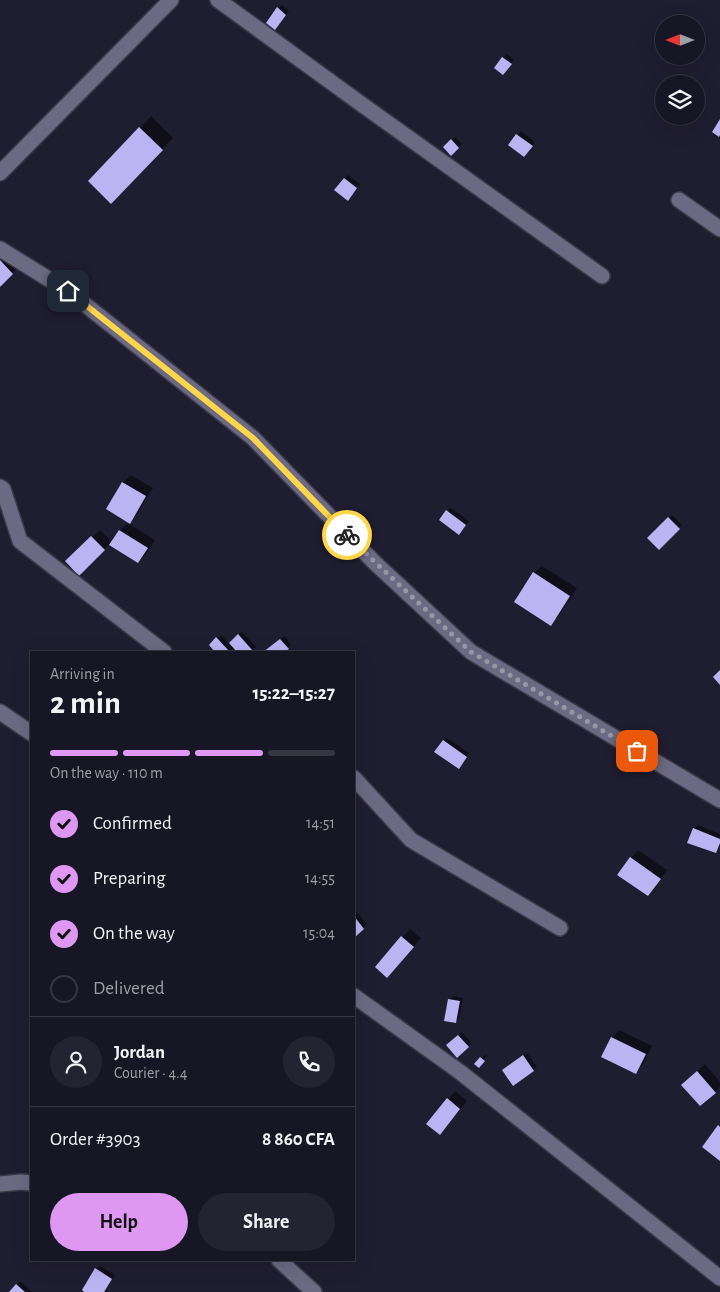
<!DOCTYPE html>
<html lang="en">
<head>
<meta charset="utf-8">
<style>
  :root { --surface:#171624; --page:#242331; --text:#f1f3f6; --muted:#9e9fa6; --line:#363541; --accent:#de98f2 }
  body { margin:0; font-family:"Alegreya Sans",sans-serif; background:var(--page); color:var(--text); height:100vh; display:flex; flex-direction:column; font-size:19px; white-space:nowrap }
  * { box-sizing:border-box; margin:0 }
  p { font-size:16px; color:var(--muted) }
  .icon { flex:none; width:28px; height:28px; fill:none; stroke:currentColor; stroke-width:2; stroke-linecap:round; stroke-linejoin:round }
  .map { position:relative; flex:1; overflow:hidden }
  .details { position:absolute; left:30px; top:651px; width:325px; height:610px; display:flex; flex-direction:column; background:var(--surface); border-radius:0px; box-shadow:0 5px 20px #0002,0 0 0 1px var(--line) }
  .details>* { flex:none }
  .needle { width:32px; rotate:270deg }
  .buttons { position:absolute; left:655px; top:15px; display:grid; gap:10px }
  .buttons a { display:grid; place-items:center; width:50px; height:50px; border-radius:50%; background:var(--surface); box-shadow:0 5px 20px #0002,0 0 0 1px var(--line); font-size:25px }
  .pin { position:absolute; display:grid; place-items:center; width:42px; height:42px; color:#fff; margin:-21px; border-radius:10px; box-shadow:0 2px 8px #0006 }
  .courier { position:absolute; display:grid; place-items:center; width:50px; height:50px; margin:-25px; border:4px solid #ffd54a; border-radius:50%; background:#fff; color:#222; box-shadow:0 1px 6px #0007 }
  .summary em { font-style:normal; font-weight:700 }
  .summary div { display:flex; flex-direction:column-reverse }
  .summary { display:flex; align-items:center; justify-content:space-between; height:85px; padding:0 20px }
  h1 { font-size:32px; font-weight:700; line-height:38px }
  .bar { display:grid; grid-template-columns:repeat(4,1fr); gap:8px 5px; align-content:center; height:60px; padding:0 20px }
  .bar i { height:6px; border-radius:4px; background:var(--line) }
  .bar .selected { background:var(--accent) }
  .bar p { grid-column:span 4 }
  .line { display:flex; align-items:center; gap:12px; padding:0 20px; border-top:1px solid var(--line) }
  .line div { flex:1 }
  .round { display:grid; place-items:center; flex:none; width:52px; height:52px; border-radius:26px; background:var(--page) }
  ol { padding:0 20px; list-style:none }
  li { display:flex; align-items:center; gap:15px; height:55px }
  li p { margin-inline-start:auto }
  li .icon { padding:5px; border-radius:50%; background:var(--accent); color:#111; stroke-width:4 }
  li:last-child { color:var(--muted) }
  li i { width:28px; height:28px; border:2px solid var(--line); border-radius:50% }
  .cta { display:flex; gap:10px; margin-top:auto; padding:10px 20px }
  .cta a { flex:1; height:58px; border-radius:30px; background:var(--accent); color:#111; font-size:20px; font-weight:700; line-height:58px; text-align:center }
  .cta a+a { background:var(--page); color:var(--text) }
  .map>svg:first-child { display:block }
</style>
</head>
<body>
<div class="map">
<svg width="720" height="1292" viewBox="0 0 720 1292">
  <rect width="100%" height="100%" fill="#1f1d30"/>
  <g fill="#0007">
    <polygon points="282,5 289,11 278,25 278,8"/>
    <polygon points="507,54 514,60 506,70 496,68"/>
    <polygon points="151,116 173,138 123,190 140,128"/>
    <polygon points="521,131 535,142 528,152 510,145"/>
    <polygon points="455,137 462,144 451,154 445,147"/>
    <polygon points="348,175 360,184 351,196 344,179"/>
    <polygon points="0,255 20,265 0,285"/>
    <polygon points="131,475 153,488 137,514 128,523 155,540 146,554 138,562 110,544 79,574 67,561 100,530 112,542 120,530 129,522 107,509 123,482"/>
    <polygon points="451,508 469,521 463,530 447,511"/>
    <polygon points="672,515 682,525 659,548 649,538"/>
    <polygon points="542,566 577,588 558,617 550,624 534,573"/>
    <polygon points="242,632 256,647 250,652 239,652 235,647 230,652 217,652 210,645 221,635 229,644"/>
    <polygon points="285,636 291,645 288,648 282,652 264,652"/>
    <polygon points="447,738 469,753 462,764 444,741"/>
    <polygon points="698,825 720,834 720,846 716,852 694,829"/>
    <polygon points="638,850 667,870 656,887 648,895 631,858"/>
    <polygon points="354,909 367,924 354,936"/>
    <polygon points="410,929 421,938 395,968 376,967"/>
    <polygon points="453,996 463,998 459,1018 456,1022 449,1000"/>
    <polygon points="619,1030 652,1046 643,1064 636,1072 612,1038"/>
    <polygon points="462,1032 472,1043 457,1056 448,1045"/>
    <polygon points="527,1053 537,1067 533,1070 507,1067"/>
    <polygon points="485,1055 487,1056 482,1062 476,1064"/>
    <polygon points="705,1064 720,1082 720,1087 715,1092 691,1077"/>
    <polygon points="455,1091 467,1101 447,1126 440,1133 448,1099"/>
    <polygon points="100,1266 115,1275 104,1292 87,1292 96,1269"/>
    <polygon points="20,1281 32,1292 11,1292"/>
  </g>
  <g fill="#bbb4f3">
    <polygon points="277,7 286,15 275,30 266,23"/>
    <polygon points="502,57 512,64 503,75 494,68"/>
    <polygon points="720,119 720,135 719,137 712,132"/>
    <polygon points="139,127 163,150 111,204 88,181"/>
    <polygon points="516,134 533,146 524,157 508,145"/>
    <polygon points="451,139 459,148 451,156 443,147"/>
    <polygon points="344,178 357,188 348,201 334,190"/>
    <polygon points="0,260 13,274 0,287"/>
    <polygon points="122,482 146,496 130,524 106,509"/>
    <polygon points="446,510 466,525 459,535 439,520"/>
    <polygon points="668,517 680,529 659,550 647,538"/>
    <polygon points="119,530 148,548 138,563 109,545"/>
    <polygon points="91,536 105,550 79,576 65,561"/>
    <polygon points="533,572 570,596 551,626 514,602"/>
    <polygon points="238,634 253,651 252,652 237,652 229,643"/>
    <polygon points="216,637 230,652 215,652 209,645"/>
    <polygon points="280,639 289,649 284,652 263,652"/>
    <polygon points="720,670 720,685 713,677"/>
    <polygon points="443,740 467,757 459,769 434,752"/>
    <polygon points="693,828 720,839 720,843 716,853 687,843"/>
    <polygon points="630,857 661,879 648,896 617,875"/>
    <polygon points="354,916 364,929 354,938"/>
    <polygon points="401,936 414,947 387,978 375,967"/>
    <polygon points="448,999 460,1001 456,1023 444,1021"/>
    <polygon points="458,1035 469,1047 457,1058 446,1045"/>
    <polygon points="611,1037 646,1054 636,1074 601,1057"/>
    <polygon points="523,1055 534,1071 513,1086 502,1070"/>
    <polygon points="480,1057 485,1061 479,1068 474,1064"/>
    <polygon points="697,1071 716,1093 700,1106 681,1085"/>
    <polygon points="447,1098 460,1109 440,1135 426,1124"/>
    <polygon points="718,1125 720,1127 720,1161 702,1147"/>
    <polygon points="95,1268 112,1279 104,1292 84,1292 82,1290"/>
    <polygon points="16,1284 25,1292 9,1292"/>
  </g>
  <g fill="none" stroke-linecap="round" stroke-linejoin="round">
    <defs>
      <g id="street">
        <polyline points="218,0 364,106 602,276"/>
        <polyline points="0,173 171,0"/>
        <polyline points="679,200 720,229"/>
        <polyline points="0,249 68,291 253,438 375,563 471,652 720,800"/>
        <polyline points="0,487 3,489 20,541 164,652"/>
        <polyline points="0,712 31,733"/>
        <polyline points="354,778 411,840 560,928"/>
        <polyline points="354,996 460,1072 720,1278"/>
        <polyline points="0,1184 21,1182 31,1183"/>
        <polyline points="279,1260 314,1292"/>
      </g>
    </defs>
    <use href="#street" stroke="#3b3849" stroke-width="18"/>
    <use href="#street" stroke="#6c6a82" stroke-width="15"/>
  </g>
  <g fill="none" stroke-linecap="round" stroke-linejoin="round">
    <polyline stroke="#9897a6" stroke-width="5" stroke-dasharray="0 9" points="347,535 376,563 471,652 637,751"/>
    <polyline stroke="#ffd54a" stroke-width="6" points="68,291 253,438 347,535"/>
  </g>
</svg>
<div class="buttons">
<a><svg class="needle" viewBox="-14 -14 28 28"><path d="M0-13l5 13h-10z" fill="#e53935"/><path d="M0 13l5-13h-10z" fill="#9e9fa6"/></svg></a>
<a><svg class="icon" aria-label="layers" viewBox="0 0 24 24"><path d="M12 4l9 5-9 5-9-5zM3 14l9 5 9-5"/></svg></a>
</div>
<div class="pin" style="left:637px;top:751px;background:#ea580c"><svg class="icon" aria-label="bag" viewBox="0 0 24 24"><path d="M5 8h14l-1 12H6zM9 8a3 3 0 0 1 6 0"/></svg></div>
<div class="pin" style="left:68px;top:291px;background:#1f2937"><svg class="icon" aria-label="home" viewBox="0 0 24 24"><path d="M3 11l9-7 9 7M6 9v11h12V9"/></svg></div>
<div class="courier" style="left:347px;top:535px"><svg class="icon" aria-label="bike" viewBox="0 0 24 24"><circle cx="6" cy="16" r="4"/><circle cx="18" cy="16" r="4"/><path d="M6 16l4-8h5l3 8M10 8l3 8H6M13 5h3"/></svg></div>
<section class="details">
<div class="summary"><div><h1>2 min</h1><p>Arriving in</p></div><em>15:22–15:27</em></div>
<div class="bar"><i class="selected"></i><i class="selected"></i><i class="selected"></i><i></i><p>On the way · 110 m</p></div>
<ol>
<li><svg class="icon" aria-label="check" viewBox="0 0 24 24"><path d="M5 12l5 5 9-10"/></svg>Confirmed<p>14:51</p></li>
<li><svg class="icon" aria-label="check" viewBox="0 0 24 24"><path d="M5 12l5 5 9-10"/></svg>Preparing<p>14:55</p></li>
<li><svg class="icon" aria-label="check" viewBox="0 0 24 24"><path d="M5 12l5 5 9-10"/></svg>On the way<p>15:04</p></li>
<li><i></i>Delivered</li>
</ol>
<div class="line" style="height:90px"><a class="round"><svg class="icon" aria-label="person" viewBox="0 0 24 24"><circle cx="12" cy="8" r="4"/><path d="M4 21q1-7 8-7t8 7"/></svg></a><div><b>Jordan</b><p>Courier · 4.4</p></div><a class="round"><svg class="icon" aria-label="phone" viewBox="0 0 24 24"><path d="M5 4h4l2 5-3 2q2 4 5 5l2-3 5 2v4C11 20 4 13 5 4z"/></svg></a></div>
<div class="line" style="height:65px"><div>Order #3903</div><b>8 860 CFA</b></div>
<div class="cta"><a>Help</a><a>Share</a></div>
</section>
</div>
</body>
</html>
